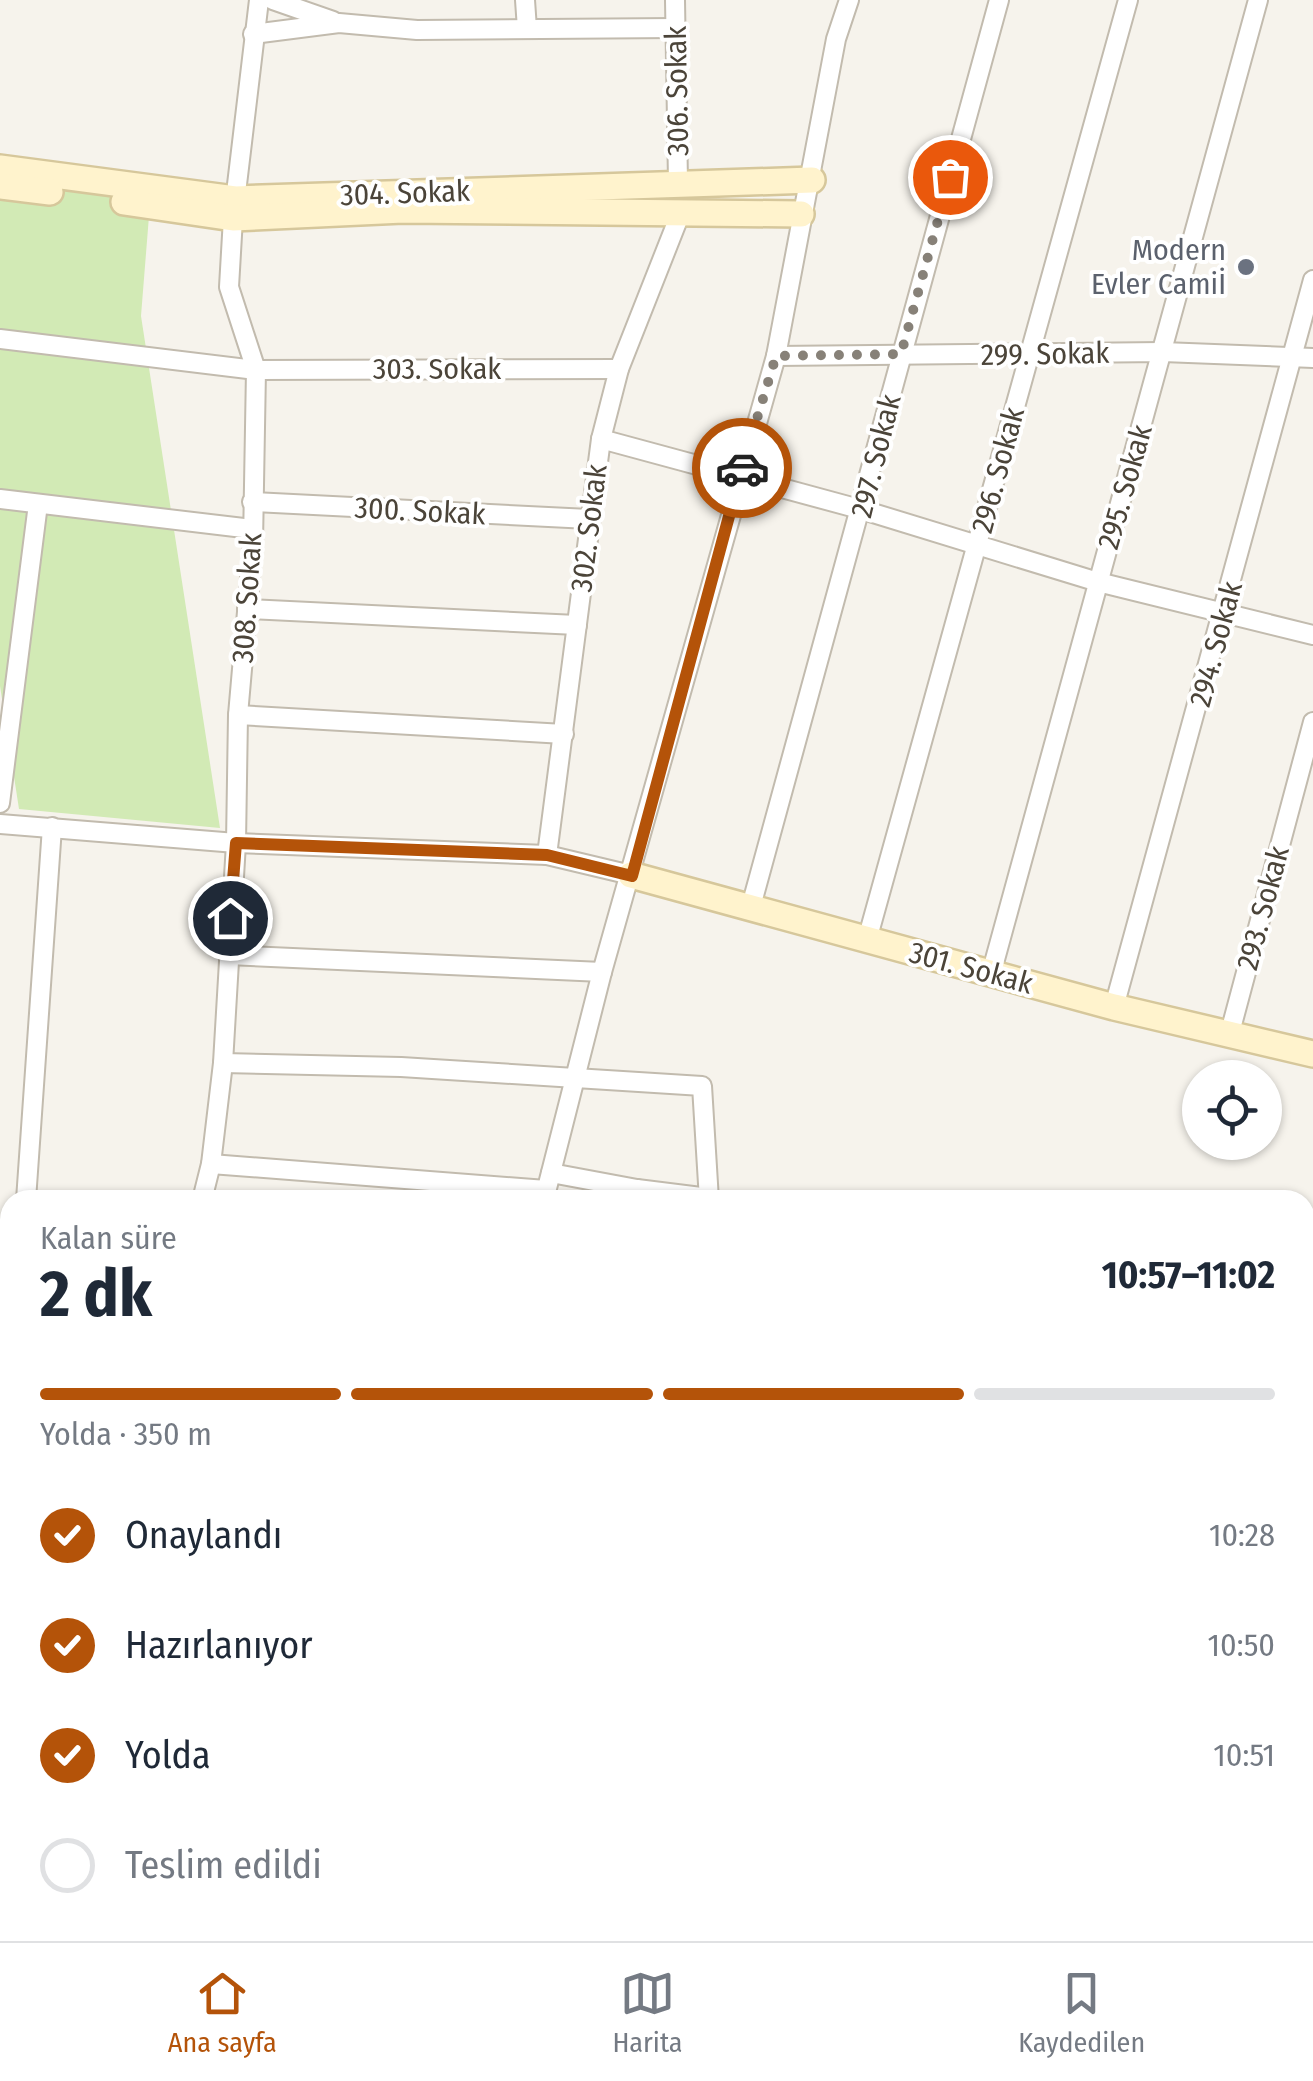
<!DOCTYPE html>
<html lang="tr">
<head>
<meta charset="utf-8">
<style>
  :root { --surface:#fff; --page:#f6f6f7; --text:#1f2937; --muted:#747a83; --line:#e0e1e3; --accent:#b45309 }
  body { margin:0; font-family:"Fira Sans Condensed",sans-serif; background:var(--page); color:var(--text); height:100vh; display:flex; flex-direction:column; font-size:38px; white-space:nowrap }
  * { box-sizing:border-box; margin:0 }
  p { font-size:32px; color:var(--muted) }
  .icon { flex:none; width:55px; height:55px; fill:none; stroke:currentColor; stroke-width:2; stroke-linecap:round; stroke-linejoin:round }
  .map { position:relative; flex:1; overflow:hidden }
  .details { position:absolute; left:0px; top:1190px; width:1315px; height:752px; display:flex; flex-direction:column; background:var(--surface); border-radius:30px 30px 0 0; box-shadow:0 2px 8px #0004 }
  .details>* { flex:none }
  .controls { position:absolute; left:1182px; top:1060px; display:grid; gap:20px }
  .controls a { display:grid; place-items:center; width:100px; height:100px; border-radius:50%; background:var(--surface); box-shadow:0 2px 8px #0004; font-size:50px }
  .pin { position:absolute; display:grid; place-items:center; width:85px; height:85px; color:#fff; margin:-42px; border:5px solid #fff; border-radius:50%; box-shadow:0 2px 10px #0007 }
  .courier { position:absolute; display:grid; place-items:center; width:100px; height:100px; margin:-50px; border:8px solid #b45309; border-radius:50%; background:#fff; color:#222; box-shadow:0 2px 12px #0007 }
  .head em { font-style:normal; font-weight:700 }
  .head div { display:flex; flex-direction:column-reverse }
  .head { display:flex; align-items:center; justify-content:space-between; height:170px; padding:0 40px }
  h1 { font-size:65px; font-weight:700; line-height:75px }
  .bar { display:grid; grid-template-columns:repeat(4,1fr); gap:15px 10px; align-content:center; height:120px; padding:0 40px }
  .bar i { height:12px; border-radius:8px; background:var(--line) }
  .bar .active { background:var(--accent) }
  .bar p { grid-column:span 4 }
  ol { padding:0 40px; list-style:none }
  li { display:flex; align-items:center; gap:30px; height:110px }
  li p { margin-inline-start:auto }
  li .icon { padding:10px; border-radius:50%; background:var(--accent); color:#fff; stroke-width:4 }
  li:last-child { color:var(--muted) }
  li i { width:55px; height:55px; border:5px solid var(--line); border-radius:50% }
  .tab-bar { display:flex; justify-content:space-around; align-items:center; height:140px; border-top:2px solid var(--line); background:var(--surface); font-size:28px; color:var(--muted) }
  .tab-bar a { display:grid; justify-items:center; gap:5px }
  .tab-bar .active { color:var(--accent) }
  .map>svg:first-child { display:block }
</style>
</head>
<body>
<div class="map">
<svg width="1313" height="1941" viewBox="0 0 1313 1941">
  <rect width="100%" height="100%" fill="#f6f3ec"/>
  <polygon fill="#d2eab5" points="0,175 151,191 141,316 220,828 19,809 0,686"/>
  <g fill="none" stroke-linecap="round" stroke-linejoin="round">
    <defs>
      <g id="street">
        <polyline points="273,0 333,21"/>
        <polyline points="525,0 527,29"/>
        <polyline points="675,0 678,182"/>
        <polyline points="253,34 339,23 417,30 676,28"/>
        <polyline points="0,339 256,370 619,369"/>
        <polyline points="776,356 1163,352 1313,358"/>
        <polyline points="601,439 863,510 1098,582 1313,635"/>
        <polyline points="0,499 252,529"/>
        <polyline points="252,502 589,519"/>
        <polyline points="247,609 577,625"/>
        <polyline points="238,715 564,734"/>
        <polyline points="0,803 38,504"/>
        <polyline points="0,824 236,843 547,855 631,875"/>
        <polyline points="547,855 601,439 619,369 681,212"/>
        <polyline points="750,910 999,0"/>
        <polyline points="867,940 1128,0"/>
        <polyline points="228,955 602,972"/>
        <polyline points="991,974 1258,0"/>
        <polyline points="1114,1007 1313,280"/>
        <polyline points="1229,1036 1313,722"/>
        <polyline points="223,1063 401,1067 702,1086 709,1200"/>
        <polyline points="211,1164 546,1190"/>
        <polyline points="551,1173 637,1189"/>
        <polyline points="636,1196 637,1189 709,1198"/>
        <polyline points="26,1200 52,827"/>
        <polyline points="202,1200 211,1164 223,1063 236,843 238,715 253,543 256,370 229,287 233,218 259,0"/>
        <polyline points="544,1200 602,972 776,356 836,39 849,0"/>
        <polyline points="0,1341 10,1343"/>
        <polyline points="0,1446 8,1452"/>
        <polyline points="0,1730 10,1738"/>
        <polyline points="624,1932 633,1941"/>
        <polyline points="801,1932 807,1941"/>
      </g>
      <g id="secondary">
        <polyline points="0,168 235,199 812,180"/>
        <polyline points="0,186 50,192"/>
        <polyline points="124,202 233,218 403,210 801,214"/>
        <polyline points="631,875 1114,1007 1313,1054"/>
      </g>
      <g id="highway">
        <polyline points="0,1559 10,1568"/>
        <polyline points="0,1636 10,1644"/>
        <polyline points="356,1932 365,1941"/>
        <polyline points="443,1932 453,1941"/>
      </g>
    </defs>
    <use href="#street" stroke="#c2bbae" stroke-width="22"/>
    <use href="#secondary" stroke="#d6c79b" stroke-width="30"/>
    <use href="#highway" stroke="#e0a43c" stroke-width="38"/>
    <use href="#street" stroke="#fff" stroke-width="18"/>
    <use href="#secondary" stroke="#fff3cd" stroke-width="25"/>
    <use href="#highway" stroke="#ffcf6e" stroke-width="32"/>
  </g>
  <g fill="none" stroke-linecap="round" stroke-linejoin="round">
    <polyline stroke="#878178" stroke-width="10" stroke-dasharray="0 18" points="742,468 776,356 901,354 950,177"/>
    <polyline stroke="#b45309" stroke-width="12" points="230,918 236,843 547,855 632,876 742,468"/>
  </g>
  <circle fill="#6b7280" stroke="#fff" stroke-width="4" cx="1246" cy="267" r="10"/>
  <g text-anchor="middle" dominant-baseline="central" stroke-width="8" stroke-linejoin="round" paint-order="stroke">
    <g font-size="30" fill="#4b4439" stroke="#fff">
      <text transform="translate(677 91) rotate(-91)">306. Sokak</text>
      <text transform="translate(405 193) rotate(-2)">304. Sokak</text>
      <text transform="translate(1045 354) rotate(-1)">299. Sokak</text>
      <text x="437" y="369">303. Sokak</text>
      <text transform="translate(876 456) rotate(-76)">297. Sokak</text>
      <text transform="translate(998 470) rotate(-75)">296. Sokak</text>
      <text transform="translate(1125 487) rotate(-74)">295. Sokak</text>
      <text transform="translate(420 511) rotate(3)">300. Sokak</text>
      <text transform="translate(589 528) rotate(-83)">302. Sokak</text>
      <text transform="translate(247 598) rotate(-86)">308. Sokak</text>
      <text transform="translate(1216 644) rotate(-75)">294. Sokak</text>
      <text transform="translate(1263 908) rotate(-75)">293. Sokak</text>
      <text transform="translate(971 968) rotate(15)">301. Sokak</text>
    </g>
    <g font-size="30" fill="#5b616d" stroke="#fff" text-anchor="end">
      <text x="1226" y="250">Modern<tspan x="1226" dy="34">Evler Camiİ</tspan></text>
    </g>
  </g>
</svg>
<div class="controls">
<a><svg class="icon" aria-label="locate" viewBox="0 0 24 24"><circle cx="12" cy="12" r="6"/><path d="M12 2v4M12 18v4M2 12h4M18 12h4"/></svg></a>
</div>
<div class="pin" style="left:950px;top:177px;background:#ea580c"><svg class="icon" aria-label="bag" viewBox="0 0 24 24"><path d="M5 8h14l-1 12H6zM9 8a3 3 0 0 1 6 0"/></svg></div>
<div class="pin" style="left:230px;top:918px;background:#1f2937"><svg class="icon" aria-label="home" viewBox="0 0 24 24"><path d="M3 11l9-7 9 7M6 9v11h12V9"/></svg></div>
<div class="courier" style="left:742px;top:468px"><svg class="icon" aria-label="car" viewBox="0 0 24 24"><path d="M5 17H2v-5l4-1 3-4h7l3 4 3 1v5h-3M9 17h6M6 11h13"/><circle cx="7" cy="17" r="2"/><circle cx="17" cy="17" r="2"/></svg></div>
<section class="details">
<div class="head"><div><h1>2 dk</h1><p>Kalan süre</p></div><em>10:57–11:02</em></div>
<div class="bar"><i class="active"></i><i class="active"></i><i class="active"></i><i></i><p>Yolda · 350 m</p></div>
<ol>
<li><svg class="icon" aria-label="check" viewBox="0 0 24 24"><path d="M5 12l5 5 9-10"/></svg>Onaylandı<p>10:28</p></li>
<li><svg class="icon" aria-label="check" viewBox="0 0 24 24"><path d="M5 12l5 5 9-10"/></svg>Hazırlanıyor<p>10:50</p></li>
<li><svg class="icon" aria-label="check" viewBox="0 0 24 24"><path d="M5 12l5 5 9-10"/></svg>Yolda<p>10:51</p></li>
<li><i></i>Teslim edildi</li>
</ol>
</section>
</div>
<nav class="tab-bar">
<a class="active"><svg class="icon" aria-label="home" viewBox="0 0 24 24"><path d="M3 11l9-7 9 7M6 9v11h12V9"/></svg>Ana sayfa</a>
<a><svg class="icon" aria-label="map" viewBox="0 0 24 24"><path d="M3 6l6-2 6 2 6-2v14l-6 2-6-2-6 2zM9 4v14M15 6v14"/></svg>Harita</a>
<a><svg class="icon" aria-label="saved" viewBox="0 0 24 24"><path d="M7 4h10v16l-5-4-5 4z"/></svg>Kaydedilen</a>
</nav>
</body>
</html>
